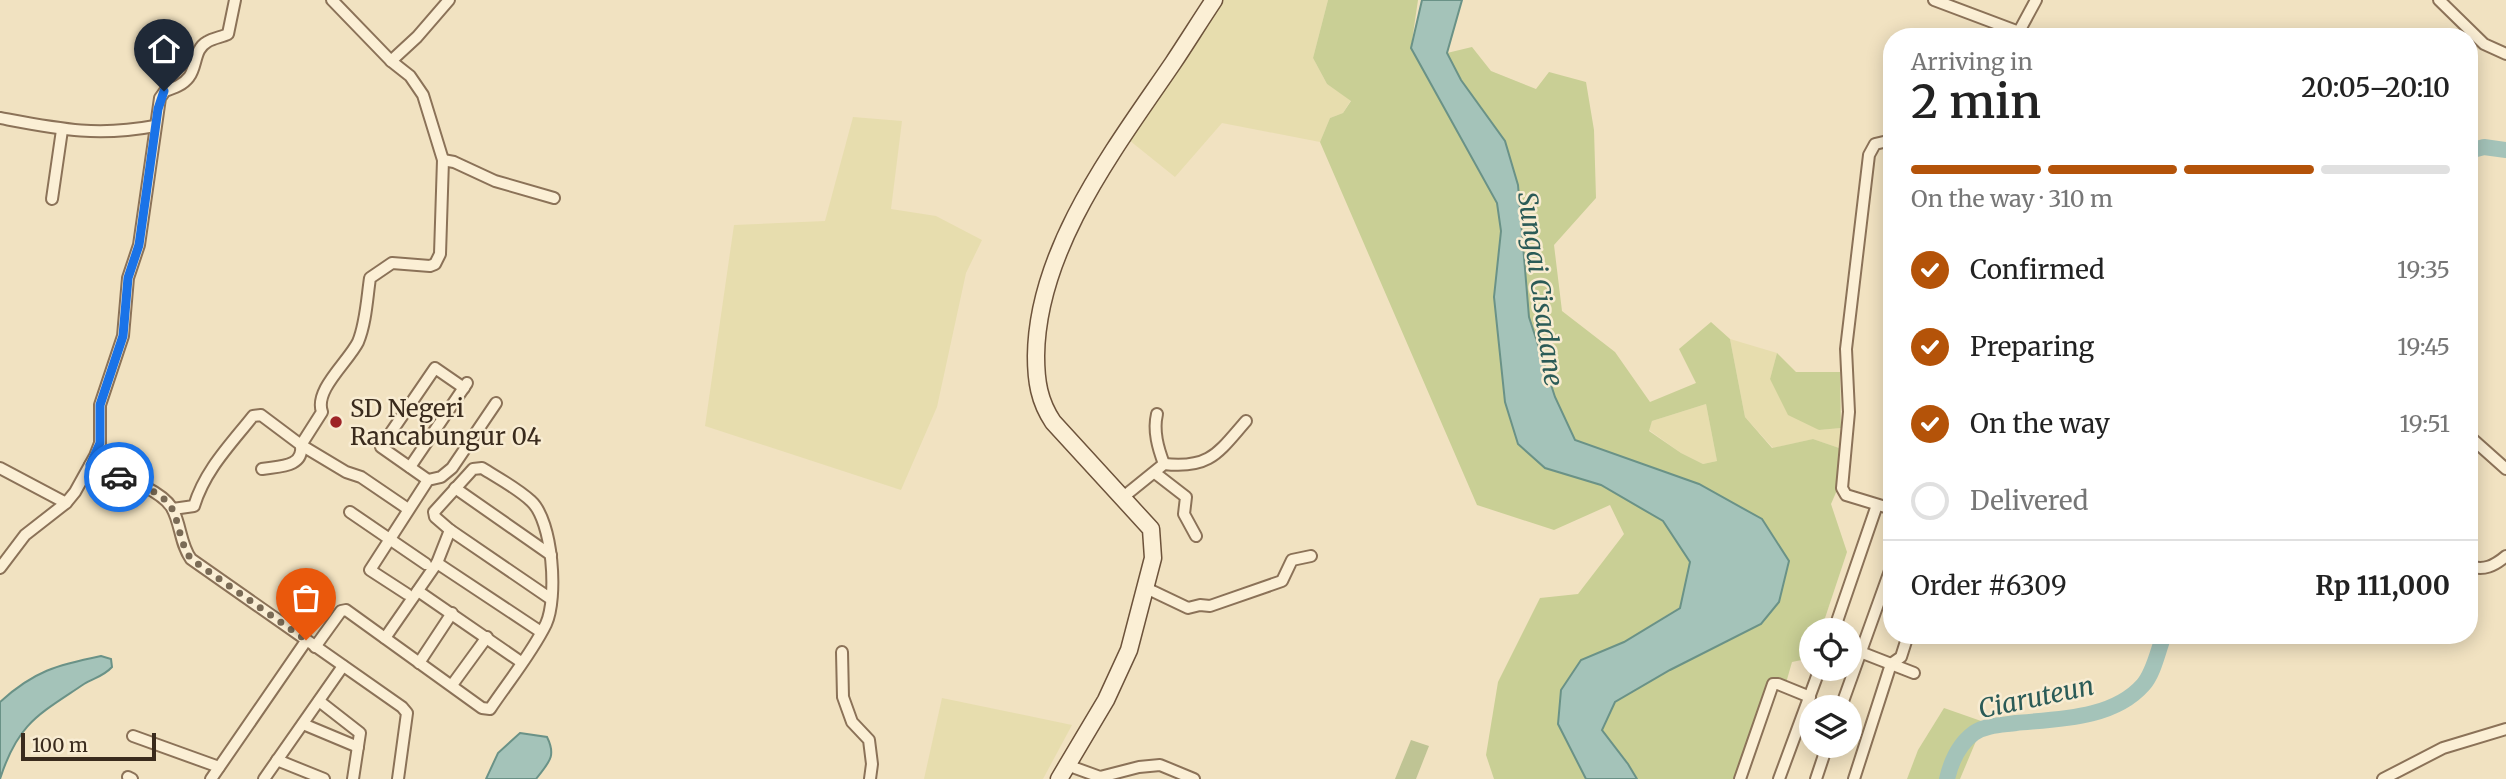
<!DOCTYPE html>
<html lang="en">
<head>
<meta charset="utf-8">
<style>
  :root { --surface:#fff; --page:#f6f6f6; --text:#222; --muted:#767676; --line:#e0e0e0; --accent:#b45309 }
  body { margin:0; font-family:Merriweather,serif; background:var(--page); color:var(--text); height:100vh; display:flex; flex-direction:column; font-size:26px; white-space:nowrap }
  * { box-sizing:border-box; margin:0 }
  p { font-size:23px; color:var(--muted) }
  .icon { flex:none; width:38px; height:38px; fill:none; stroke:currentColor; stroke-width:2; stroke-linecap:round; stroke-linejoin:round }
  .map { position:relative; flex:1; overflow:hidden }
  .panel { position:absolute; left:1883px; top:28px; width:595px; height:616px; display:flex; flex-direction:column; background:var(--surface); border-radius:28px; box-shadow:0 4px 18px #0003 }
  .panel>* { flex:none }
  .controls { position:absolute; left:1799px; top:618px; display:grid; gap:14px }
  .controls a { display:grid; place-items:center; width:63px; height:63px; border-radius:50%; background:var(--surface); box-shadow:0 4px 18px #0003; font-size:35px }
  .scale { position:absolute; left:21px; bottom:18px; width:135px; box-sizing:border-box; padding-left:7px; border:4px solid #3a2b1d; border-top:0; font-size:19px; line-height:24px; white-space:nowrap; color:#3a2b1d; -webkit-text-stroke:5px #f8ecd2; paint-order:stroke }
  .pin { position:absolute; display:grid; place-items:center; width:60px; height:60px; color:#fff; margin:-72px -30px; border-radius:50% 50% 50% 0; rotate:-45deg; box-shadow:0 0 7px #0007 }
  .pin .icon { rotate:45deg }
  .courier { position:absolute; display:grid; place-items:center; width:70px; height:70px; margin:-35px; border:5px solid #1a73e8; border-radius:50%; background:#fff; color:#222; box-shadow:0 2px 9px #0007 }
  .headline em { font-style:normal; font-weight:600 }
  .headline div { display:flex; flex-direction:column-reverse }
  .headline { display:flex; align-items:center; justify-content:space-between; height:119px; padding:0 28px }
  h1 { font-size:46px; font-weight:600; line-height:52px }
  .bar { display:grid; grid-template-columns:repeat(4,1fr); gap:10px 7px; align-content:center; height:84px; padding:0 28px }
  .bar i { height:9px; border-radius:5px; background:var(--line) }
  .bar .current { background:var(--accent) }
  .bar p { grid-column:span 4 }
  .line { display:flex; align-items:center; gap:18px; padding:0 28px; border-top:2px solid var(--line) }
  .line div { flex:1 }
  ol { padding:0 28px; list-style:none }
  li { display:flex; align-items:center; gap:21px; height:77px }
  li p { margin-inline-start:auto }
  li .icon { padding:7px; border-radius:50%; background:var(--accent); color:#fff; stroke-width:4 }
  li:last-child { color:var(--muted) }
  li i { width:38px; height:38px; border:4px solid var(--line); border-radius:50% }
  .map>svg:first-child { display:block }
</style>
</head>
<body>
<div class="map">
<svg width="2506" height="779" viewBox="0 0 2506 779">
  <rect width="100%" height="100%" fill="#f1e2c1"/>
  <g fill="#e7ddae">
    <polygon points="1207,0 1328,0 1313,58 1327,84 1351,100 1343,113 1330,118 1320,142 1222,123 1175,177 1119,132"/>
    <polygon points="853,117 902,121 891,209 936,216 982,240 966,273 937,407 901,490 705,426 734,225 825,221"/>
    <polygon points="1730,339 1777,353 1770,379 1819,430 1841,428 1842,449 1813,439 1773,448 1745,417"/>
    <polygon points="1706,404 1717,461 1703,464 1681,453 1649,430 1652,421"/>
    <polygon points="942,698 1072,725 1043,779 924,779"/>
  </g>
  <g fill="#c9cf95" fill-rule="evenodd">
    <polygon points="1328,0 1418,0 1411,48 1497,203 1501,231 1494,297 1505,402 1545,468 1601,485 1663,521 1690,562 1680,607 1624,642 1581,660 1582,773 1586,779 1494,779 1486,755 1498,682 1540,598 1578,594 1624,534 1610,505 1554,530 1477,505 1320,142 1330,118 1343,113 1351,101 1327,84 1313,58"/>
    <path d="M1472,47L1491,71L1536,89L1549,72L1586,82L1594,130L1596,198L1554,245L1562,311L1615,352L1650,402L1696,383L1679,349L1711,322L1730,339L1745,417L1772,448L1813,439L1842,449L1845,472L1831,504L1847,552L1821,630H1811V658L1792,662L1786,683L1768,679L1736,779H1637L1628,764L1602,730L1615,702L1670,670L1761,624L1699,484L1575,441L1555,397L1529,317L1518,185L1505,141L1461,80L1447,53ZM1706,404L1717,461L1703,464L1681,453L1649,431L1652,421Z"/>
    <polygon points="1777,353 1796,372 1840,372 1841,428 1819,430 1788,415 1770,379"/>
    <polygon points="1944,708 1984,722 1960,779 1907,779 1918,750"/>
  </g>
  <polygon fill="#bfc494" points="1411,740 1429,746 1416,779 1395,779"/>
  <g fill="#a4c3b9" stroke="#6a9287" stroke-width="2">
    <polygon points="1422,0 1462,0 1447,53 1461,80 1505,141 1518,185 1529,317 1555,397 1575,440 1699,484 1762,519 1789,561 1779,602 1761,624 1670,670 1615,702 1602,730 1628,764 1637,779 1586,779 1558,724 1561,690 1581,660 1624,642 1680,608 1690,562 1663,521 1601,485 1545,468 1518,444 1505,402 1494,297 1501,231 1497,203 1411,48"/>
    <path d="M101,656L111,659L112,667C104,676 94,678 84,684C38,715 18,723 0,779V702C34,671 57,665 101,656Z"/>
    <path d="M520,733L547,737C557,757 548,763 536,779H486L498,753Z"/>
  </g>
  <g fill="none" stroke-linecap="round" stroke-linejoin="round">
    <g stroke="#a4c3b9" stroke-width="16">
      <polyline points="2469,151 2484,147 2506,150"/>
      <path d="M1947,779C1951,762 1959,744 1974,733C1986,725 2002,725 2016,723C2058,719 2113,719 2143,685C2154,673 2158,650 2164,635"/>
    </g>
    <defs>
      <g id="street">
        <polyline points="1934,0 2019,32"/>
        <polyline points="2439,0 2484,44 2506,54"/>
        <polyline points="2016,37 2036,0"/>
        <polyline points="391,61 417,37 449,0"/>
        <path d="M0,118C59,129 96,137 155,126"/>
        <polyline points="1892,140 1875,144 1869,155 1846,349 1849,412 1842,488 1846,495 1892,509"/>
        <polyline points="443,160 454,162 495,181 554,198"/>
        <polyline points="52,199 62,130"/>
        <path d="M1157,414C1153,431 1158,448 1164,464"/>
        <polyline points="2469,436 2506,469"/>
        <polyline points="301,445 346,472 361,477 408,509"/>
        <path d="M90,465C113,475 158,486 172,508C181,524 180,544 191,559L402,707L407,713L398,779"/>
        <polyline points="410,467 467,383"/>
        <polyline points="0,468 66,503"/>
        <path d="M262,469C278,466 304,468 301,445"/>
        <polyline points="1155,473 1186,497 1184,514 1196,536"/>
        <polyline points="428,480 381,447 435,368 464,388"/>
        <polyline points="455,488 551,555"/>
        <path d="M1122,498L1164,464C1210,469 1218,453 1246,421"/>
        <path d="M173,509L194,506C205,470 230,445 253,416L261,415L301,445L322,412C314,390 348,362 358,342C366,323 367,298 370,278L392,263L430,266L435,264L440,254L443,160L423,95L410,76L391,61L332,0"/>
        <polyline points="350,512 426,564"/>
        <polyline points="437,563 541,632"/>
        <path d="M2469,566C2484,571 2494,566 2506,556"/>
        <path d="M0,568L25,535L66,503L75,492L95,456L100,443V405L123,336L128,278L139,245L160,98L165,91C174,88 183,85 189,77C197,67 194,49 207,42C213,38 222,37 228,34L235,0"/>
        <polyline points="1146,588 1188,608 1200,605 1210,606 1282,581 1292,560 1311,556"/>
        <polyline points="418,591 521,662"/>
        <polyline points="407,594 370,570 428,480 441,477 452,468 496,403"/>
        <polyline points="1834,630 1877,505"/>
        <polyline points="385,638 437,563 450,530"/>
        <path d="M315,647L341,611L346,610L482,708L490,709C508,682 532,653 546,624C558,598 553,521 531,501C517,488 498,478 482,468L473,469L434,512L435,517L450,530L551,599"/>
        <polyline points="1850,648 1914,673"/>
        <polyline points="842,652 843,697 852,722 869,740 872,764 870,779"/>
        <polyline points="419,663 452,613"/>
        <polyline points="452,685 487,637"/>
        <polyline points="319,701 360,733 353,779"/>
        <polyline points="1841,707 1892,565"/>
        <polyline points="303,724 358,747"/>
        <polyline points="133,736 219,767"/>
        <polyline points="277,760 324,779"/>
        <polyline points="1067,765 1100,777 1139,767 1160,765 1194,779"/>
        <polyline points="128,777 132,779"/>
        <polyline points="211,779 306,641"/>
        <polyline points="264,779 343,666"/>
        <polyline points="1740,779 1773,684 1778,684 1810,697"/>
        <polyline points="1779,779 1820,668"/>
        <polyline points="1816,779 1827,746"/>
        <polyline points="1854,779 1891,664 1901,657 1908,635"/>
        <polyline points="2383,779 2443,748 2506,729"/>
      </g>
      <path id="secondary" d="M1059,779L1106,700L1129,650L1153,558L1151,529L1053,422C1039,401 1036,381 1036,356C1037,249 1115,148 1173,63C1187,42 1200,21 1214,0"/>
    </defs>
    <use href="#street" stroke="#8b7258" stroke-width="14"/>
    <use href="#secondary" stroke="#6d533b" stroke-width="19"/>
    <use href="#street" stroke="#fbefd5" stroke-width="10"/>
    <use href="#secondary" stroke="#fbefd5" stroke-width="16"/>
  </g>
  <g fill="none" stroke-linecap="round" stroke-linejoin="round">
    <path stroke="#7a6b56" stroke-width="7" stroke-dasharray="0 12.6" d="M119,477C138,485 166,492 174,513C180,529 181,545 191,559L306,640"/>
    <polyline stroke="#1a73e8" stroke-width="9" points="119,477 90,465 100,443 100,405 123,336 128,278 139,245 158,109 164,91"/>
  </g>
  <circle fill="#9e2427" stroke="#f8ecd2" stroke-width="2.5" cx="336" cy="422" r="7"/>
  <g text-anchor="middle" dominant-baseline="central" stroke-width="5" stroke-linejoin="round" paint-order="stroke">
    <g font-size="24" fill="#3a2b1d" stroke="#f8ecd2" text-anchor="start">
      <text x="350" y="408">SD Negeri<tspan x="350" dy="28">Rancabungur 04</tspan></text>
    </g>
    <g font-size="26" font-style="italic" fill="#2b5b57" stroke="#f8ecd2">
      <text transform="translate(1541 289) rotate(82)">Sungai Cisadane</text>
      <text transform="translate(2036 697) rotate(-12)">Ciaruteun</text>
    </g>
  </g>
</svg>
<div class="controls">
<a><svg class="icon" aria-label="locate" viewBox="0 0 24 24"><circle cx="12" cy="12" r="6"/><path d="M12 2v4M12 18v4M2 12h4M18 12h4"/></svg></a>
<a><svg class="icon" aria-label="layers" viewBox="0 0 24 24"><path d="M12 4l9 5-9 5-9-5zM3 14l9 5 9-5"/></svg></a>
</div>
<div class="scale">100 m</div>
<div class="pin" style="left:306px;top:640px;background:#ea580c"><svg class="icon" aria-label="bag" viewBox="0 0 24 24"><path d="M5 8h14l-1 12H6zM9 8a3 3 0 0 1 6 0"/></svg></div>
<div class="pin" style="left:164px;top:91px;background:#1f2937"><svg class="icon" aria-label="home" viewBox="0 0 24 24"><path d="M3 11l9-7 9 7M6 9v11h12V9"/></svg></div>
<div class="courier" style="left:119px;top:477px"><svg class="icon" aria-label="car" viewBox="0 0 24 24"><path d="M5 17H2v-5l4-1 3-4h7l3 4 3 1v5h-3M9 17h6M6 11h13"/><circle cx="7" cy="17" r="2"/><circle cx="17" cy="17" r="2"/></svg></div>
<section class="panel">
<div class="headline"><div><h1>2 min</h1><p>Arriving in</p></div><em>20:05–20:10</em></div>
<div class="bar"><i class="current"></i><i class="current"></i><i class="current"></i><i></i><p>On the way · 310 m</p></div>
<ol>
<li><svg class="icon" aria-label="check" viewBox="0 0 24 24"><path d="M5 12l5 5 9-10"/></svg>Confirmed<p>19:35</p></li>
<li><svg class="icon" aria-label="check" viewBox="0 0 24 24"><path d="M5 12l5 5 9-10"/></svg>Preparing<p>19:45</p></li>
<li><svg class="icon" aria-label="check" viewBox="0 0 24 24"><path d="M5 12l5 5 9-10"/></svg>On the way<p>19:51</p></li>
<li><i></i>Delivered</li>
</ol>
<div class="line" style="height:91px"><div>Order #6309</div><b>Rp 111,000</b></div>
</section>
</div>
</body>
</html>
